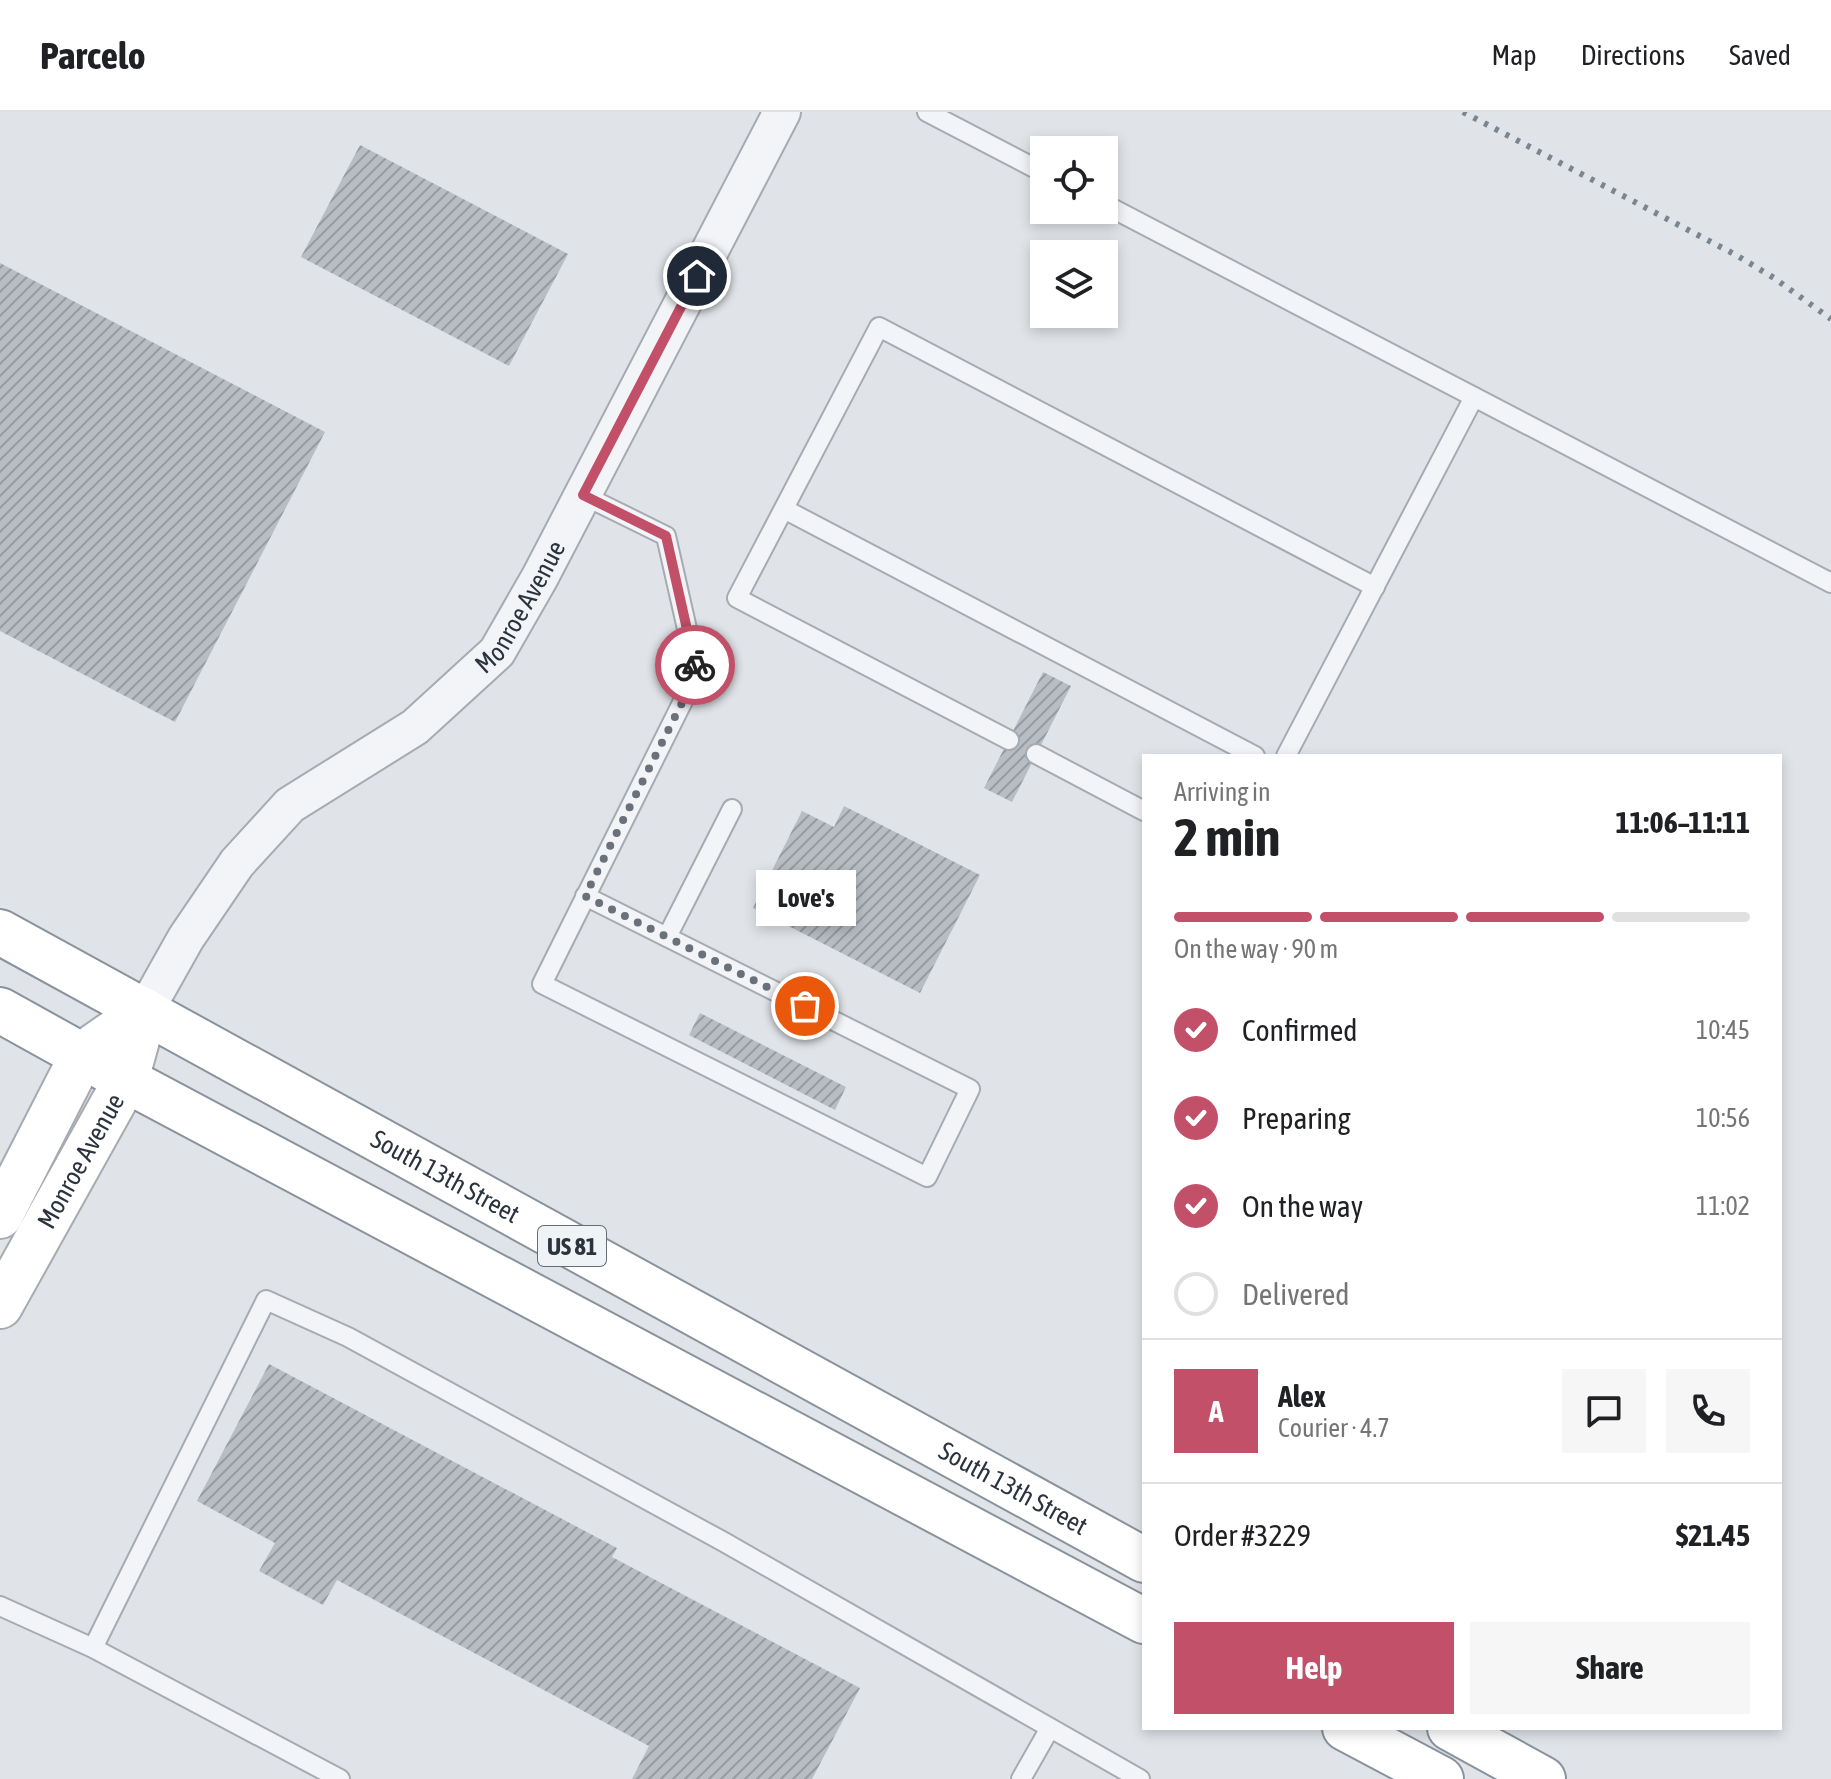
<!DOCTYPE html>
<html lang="en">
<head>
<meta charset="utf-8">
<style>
  :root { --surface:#fff; --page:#f6f6f6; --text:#202124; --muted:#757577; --line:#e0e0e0; --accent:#c25069 }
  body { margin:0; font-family:"Asap Condensed",sans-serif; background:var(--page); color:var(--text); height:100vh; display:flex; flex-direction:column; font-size:30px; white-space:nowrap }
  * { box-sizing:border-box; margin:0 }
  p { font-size:26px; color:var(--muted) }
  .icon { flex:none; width:44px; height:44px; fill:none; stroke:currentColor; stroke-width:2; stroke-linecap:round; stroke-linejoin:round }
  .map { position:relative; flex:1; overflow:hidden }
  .details { position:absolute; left:1142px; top:642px; width:640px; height:976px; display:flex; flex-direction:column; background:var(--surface); border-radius:0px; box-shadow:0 4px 12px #0003 }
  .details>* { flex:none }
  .controls { position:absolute; left:1030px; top:24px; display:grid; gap:16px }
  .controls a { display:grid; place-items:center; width:88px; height:88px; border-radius:0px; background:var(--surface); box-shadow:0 4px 12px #0003; font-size:40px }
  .pin { position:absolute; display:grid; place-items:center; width:68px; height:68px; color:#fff; margin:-34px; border:4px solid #fff; border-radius:50%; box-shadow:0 2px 8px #0007 }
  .courier { position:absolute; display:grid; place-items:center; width:80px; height:80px; margin:-40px; border:6px solid #c25069; border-radius:50%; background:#fff; color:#222; box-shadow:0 2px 10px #0007 }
  .bubble { position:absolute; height:56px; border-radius:0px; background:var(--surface); box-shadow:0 4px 12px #0003; font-size:26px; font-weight:700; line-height:56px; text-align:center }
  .headline em { font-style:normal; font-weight:700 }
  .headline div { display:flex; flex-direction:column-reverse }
  .headline { display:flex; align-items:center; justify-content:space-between; height:136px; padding:0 32px }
  h1 { font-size:52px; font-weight:700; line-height:60px }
  .bar { display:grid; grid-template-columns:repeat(4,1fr); gap:12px 8px; align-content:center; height:96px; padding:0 32px }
  .bar i { height:10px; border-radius:6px; background:var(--line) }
  .bar .selected { background:var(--accent) }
  .bar p { grid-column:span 4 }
  .line { display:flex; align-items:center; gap:20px; padding:0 32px; border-top:2px solid var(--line) }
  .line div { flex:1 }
  .round { display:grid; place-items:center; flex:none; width:84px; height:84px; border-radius:0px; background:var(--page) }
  ol { padding:0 32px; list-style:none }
  li { display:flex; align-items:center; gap:24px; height:88px }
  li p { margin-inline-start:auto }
  li .icon { padding:8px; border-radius:50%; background:var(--accent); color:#fff; stroke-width:4 }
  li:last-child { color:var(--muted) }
  li i { width:44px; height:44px; border:4px solid var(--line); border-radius:50% }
  .primary-button { display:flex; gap:16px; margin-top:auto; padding:16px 32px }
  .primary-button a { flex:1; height:92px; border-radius:0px; background:var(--accent); color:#fff; font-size:32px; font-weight:700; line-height:92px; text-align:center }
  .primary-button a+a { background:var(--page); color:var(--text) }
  header { display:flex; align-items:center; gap:48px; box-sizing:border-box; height:112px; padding:0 40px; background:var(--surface); border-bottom:2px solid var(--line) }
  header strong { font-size:38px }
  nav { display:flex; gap:44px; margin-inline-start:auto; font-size:28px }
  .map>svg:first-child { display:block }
</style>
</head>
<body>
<header>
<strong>Parcelo</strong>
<nav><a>Map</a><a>Directions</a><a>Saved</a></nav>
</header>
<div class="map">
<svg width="1831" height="1667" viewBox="0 0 1831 1667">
  <defs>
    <pattern id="building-hatch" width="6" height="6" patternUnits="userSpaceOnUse" patternTransform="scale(2)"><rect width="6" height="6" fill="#b8bdc4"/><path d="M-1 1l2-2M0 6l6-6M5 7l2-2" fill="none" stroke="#969aa1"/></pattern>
  </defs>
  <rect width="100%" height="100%" fill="#e0e4e8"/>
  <g fill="url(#building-hatch)">
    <polygon points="360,33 568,142 509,254 301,145"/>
    <polygon points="0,151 325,320 175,610 0,519"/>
    <polygon points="1043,560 1071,574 1012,690 984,676"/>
    <polygon points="844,694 980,763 920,881 753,796 802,699 834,715"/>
    <polygon points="700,901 846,975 835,998 689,923"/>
    <polygon points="269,1252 617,1436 612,1445 860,1576 812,1667 632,1667 649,1634 337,1468 323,1493 259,1459 275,1431 197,1389"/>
  </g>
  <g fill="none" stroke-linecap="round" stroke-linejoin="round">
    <defs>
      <g id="lane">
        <polyline points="927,0 1044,61"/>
        <polyline points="1104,92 1831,471"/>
        <polyline points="583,383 666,424 697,561 542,872 927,1065 970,977 585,784"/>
        <polyline points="784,397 1255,644"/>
        <polyline points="1009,628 737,486 879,215 1375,475"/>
        <polyline points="1036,642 1144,699"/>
        <polyline points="1286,644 1474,285"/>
        <polyline points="667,825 732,697"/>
        <polyline points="0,1494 93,1536 340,1667"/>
        <polyline points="93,1536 266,1188 348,1225 724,1430 1140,1667"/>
        <polyline points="1021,1667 1050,1616"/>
      </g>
      <g id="street">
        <path id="s1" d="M145,899L186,826L237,751L290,693L415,615L497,540L540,465L782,0"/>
      </g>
      <g id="secondary">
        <polyline points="0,1104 83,942 145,899"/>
        <path id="s2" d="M0,1194L126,968L145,899"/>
      </g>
      <g id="highway">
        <path id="s3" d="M0,820L1144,1448"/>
        <polyline points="0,898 126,968 1144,1509"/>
        <polyline points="1345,1616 1441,1667"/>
        <polyline points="1450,1616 1543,1667"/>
      </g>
    </defs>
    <use href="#lane" stroke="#a6abb2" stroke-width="22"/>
    <use href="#street" stroke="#a6abb2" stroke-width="40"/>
    <use href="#secondary" stroke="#a6abb2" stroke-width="48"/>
    <use href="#highway" stroke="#89929d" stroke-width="48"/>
    <use href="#lane" stroke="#f3f4f7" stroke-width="18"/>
    <use href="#street" stroke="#f3f4f7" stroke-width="36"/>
    <use href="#secondary" stroke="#fff" stroke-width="44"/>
    <use href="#highway" stroke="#fff" stroke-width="44"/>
    <polyline stroke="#7b8590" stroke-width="6" stroke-dasharray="4 8" stroke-linecap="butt" points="1463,0 1736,143 1774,166 1831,207"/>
  </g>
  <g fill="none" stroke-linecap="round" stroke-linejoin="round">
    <polyline stroke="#6a717a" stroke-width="8" stroke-dasharray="0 14.4" points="695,553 697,561 585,784 805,894"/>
    <polyline stroke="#c25069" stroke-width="10" points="695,553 666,424 583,383 697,164"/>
  </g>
  <g text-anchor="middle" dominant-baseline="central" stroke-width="6" stroke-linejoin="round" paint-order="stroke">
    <rect fill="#f0f3f6" stroke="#656d75" stroke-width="2" x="538" y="1114" width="68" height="40" rx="6"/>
    <g font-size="24" font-weight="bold" fill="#2a333e">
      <text x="572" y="1134">US 81</text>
    </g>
    <g font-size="26" fill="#2a333e" stroke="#f0f3f6">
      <text stroke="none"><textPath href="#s1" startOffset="562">Monroe Avenue</textPath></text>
      <text stroke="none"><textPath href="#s2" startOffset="166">Monroe Avenue</textPath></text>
      <text stroke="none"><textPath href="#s3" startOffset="508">South 13th Street</textPath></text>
      <text stroke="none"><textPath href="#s3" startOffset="1156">South 13th Street</textPath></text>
    </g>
  </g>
</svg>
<div class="controls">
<a><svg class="icon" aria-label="locate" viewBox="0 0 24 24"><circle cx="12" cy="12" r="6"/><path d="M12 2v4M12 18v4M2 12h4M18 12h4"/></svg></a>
<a><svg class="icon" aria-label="layers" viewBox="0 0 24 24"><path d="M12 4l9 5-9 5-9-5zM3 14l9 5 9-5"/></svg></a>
</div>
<div class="pin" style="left:805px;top:894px;background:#ea580c"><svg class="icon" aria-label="bag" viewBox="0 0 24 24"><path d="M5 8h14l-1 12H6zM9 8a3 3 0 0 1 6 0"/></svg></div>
<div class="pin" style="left:697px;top:164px;background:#1f2937"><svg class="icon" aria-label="home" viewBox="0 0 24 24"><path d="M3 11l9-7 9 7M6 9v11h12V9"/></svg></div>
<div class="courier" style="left:695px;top:553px"><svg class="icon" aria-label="bike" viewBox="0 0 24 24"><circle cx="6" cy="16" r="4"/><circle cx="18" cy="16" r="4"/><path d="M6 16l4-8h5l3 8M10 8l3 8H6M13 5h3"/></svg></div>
<div class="bubble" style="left:756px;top:758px;width:100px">Love's</div>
<section class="details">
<div class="headline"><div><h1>2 min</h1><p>Arriving in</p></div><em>11:06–11:11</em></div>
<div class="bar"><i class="selected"></i><i class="selected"></i><i class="selected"></i><i></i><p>On the way · 90 m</p></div>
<ol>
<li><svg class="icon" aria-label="check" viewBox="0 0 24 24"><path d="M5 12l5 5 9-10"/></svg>Confirmed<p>10:45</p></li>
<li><svg class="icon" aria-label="check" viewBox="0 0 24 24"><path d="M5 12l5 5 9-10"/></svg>Preparing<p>10:56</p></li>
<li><svg class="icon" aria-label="check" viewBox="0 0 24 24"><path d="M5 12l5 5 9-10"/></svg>On the way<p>11:02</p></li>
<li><i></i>Delivered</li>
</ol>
<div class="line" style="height:144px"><b class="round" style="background:var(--accent);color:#fff">A</b><div><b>Alex</b><p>Courier · 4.7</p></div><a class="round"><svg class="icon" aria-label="chat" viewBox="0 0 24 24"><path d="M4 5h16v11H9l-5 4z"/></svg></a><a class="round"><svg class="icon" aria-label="phone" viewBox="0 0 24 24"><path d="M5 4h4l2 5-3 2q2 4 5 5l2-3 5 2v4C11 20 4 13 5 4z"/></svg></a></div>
<div class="line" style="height:104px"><div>Order #3229</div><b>$21.45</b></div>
<div class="primary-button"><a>Help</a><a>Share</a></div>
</section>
</div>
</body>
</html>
